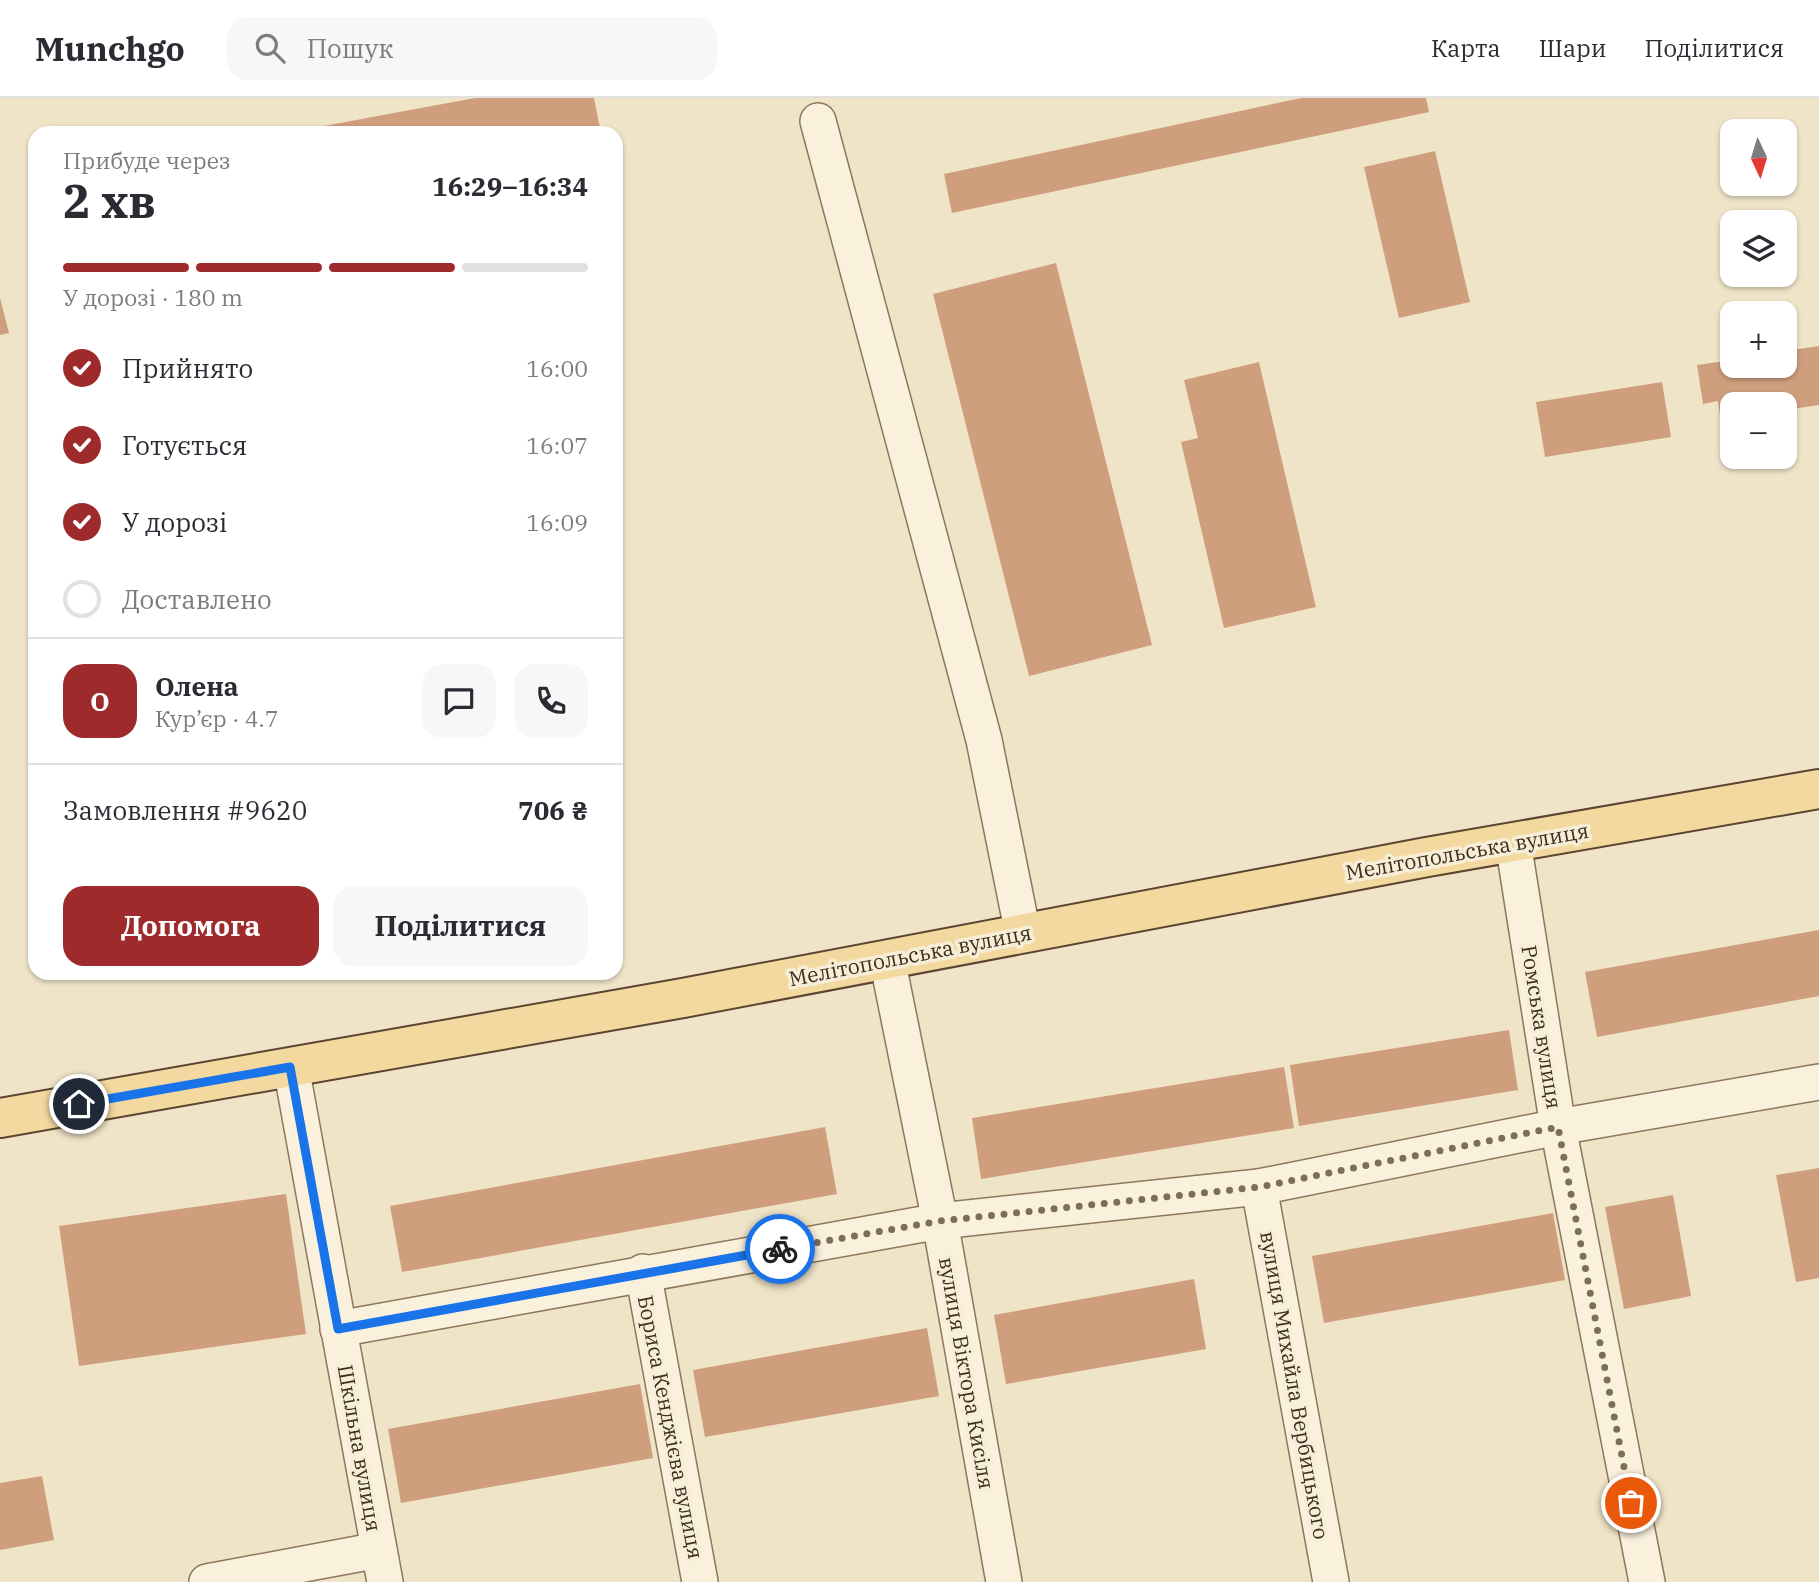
<!DOCTYPE html>
<html lang="uk">
<head>
<meta charset="utf-8">
<style>
  :root { --surface:#fff; --page:#f7f7f7; --text:#2b2b33; --muted:#7c7c81; --line:#e1e1e2; --accent:#9e2a2b }
  body { margin:0; font-family:"IBM Plex Serif",serif; background:var(--page); color:var(--text); height:100vh; display:flex; flex-direction:column; font-size:26px; white-space:nowrap }
  * { box-sizing:border-box; margin:0 }
  p { font-size:23px; color:var(--muted) }
  .icon { flex:none; width:38px; height:38px; fill:none; stroke:currentColor; stroke-width:2; stroke-linecap:round; stroke-linejoin:round }
  .map { position:relative; flex:1; overflow:hidden }
  .drawer { position:absolute; left:28px; top:28px; width:595px; height:854px; display:flex; flex-direction:column; background:var(--surface); border-radius:21px; box-shadow:0 2px 5px #0004 }
  .drawer>* { flex:none }
  .needle { width:46px; rotate:176deg }
  .fabs { position:absolute; left:1720px; top:21px; display:grid; gap:14px }
  .fabs a { display:grid; place-items:center; width:77px; height:77px; border-radius:14px; background:var(--surface); box-shadow:0 2px 5px #0004; font-size:35px }
  .pin { position:absolute; display:grid; place-items:center; width:60px; height:60px; color:#fff; margin:-30px; border:4px solid #fff; border-radius:50%; box-shadow:0 2px 7px #0007 }
  .courier { position:absolute; display:grid; place-items:center; width:70px; height:70px; margin:-35px; border:5px solid #1a73e8; border-radius:50%; background:#fff; color:#222; box-shadow:0 2px 9px #0007 }
  .summary em { font-style:normal; font-weight:800 }
  .summary div { display:flex; flex-direction:column-reverse }
  .summary { display:flex; align-items:center; justify-content:space-between; height:119px; padding:0 35px }
  h1 { font-size:46px; font-weight:800; line-height:52px }
  .bar { display:grid; grid-template-columns:repeat(4,1fr); gap:10px 7px; align-content:center; height:84px; padding:0 35px }
  .bar i { height:9px; border-radius:5px; background:var(--line) }
  .bar .on { background:var(--accent) }
  .bar p { grid-column:span 4 }
  .line { display:flex; align-items:center; gap:18px; padding:0 35px; border-top:2px solid var(--line) }
  .line div { flex:1 }
  .round { display:grid; place-items:center; flex:none; width:74px; height:74px; border-radius:21px; background:var(--page) }
  ol { padding:0 35px; list-style:none }
  li { display:flex; align-items:center; gap:21px; height:77px }
  li p { margin-inline-start:auto }
  li .icon { padding:7px; border-radius:50%; background:var(--accent); color:#fff; stroke-width:4 }
  li:last-child { color:var(--muted) }
  li i { width:38px; height:38px; border:4px solid var(--line); border-radius:50% }
  .action { display:flex; gap:14px; margin-top:auto; padding:14px 35px }
  .action a { flex:1; height:80px; border-radius:21px; background:var(--accent); color:#fff; font-size:28px; font-weight:800; line-height:80px; text-align:center }
  .action a+a { background:var(--page); color:var(--text) }
  header { display:flex; align-items:center; gap:42px; box-sizing:border-box; height:98px; padding:0 35px; background:var(--surface); border-bottom:2px solid var(--line) }
  header strong { font-size:33px }
  nav { display:flex; gap:38px; margin-inline-start:auto; font-size:24px }
  .search { width:490px; height:63px; background:var(--page); display:flex; align-items:center; gap:18px; box-sizing:border-box; padding:0 24px; border-radius:21px; color:var(--muted); font-size:26px }
  .map>svg:first-child { display:block }
</style>
</head>
<body>
<header>
<strong>Munchgo</strong>
<div class="search"><svg class="icon" aria-label="search" viewBox="0 0 24 24"><circle cx="10" cy="10" r="6"/><path d="M15 15l6 6"/></svg>Пошук</div>
<nav><a>Карта</a><a>Шари</a><a>Поділитися</a></nav>
</header>
<div class="map">
<svg width="1819" height="1484" viewBox="0 0 1819 1484">
  <rect width="100%" height="100%" fill="#f0e4c8"/>
  <g fill="#cf9f7d">
    <polygon points="475,0 594,0 601,35 286,35"/>
    <polygon points="1301,0 1426,0 1429,14 952,115 944,76"/>
    <polygon points="1435,53 1470,204 1399,220 1364,69"/>
    <polygon points="616,128 622,151 616,152"/>
    <polygon points="1056,165 1152,547 1029,578 933,196"/>
    <polygon points="0,200 9,235 0,237"/>
    <polygon points="1819,248 1819,307 1785,312 1785,306 1732,306 1732,321 1721,323 1718,303 1703,306 1697,267 1732,262 1732,268 1785,268 1785,253"/>
    <polygon points="1259,264 1316,509 1224,530 1181,344 1198,340 1184,282"/>
    <polygon points="1662,284 1671,339 1545,359 1536,304"/>
    <polygon points="1819,832 1819,898 1597,939 1585,874"/>
    <polygon points="1509,932 1518,992 1299,1028 1290,967"/>
    <polygon points="1284,969 1294,1030 981,1081 972,1020"/>
    <polygon points="825,1029 837,1096 402,1174 390,1108"/>
    <polygon points="1819,1070 1819,1180 1796,1184 1776,1077"/>
    <polygon points="286,1096 306,1236 79,1268 59,1128"/>
    <polygon points="1673,1097 1691,1198 1624,1211 1605,1109"/>
    <polygon points="1553,1115 1565,1182 1324,1225 1312,1158"/>
    <polygon points="1194,1181 1206,1251 1006,1286 994,1217"/>
    <polygon points="927,1230 939,1298 705,1339 693,1272"/>
    <polygon points="640,1286 653,1360 401,1405 388,1331"/>
    <polygon points="42,1378 54,1442 0,1452 0,1385"/>
  </g>
  <g fill="none" stroke-linecap="round" stroke-linejoin="round">
    <defs>
      <g id="minor">
        <polyline points="818,23 984,642 1023,836"/>
        <polyline points="1513,744 1558,1029 1647,1484"/>
        <polyline points="887,861 940,1123 1004,1484"/>
        <polyline points="291,969 385,1484"/>
        <polyline points="1259,1089 1331,1484"/>
        <polyline points="643,1174 700,1484"/>
        <polyline points="338,1231 940,1123 1259,1089 1558,1029 1819,984"/>
        <polyline points="207,1484 379,1452"/>
      </g>
      <polyline id="major" points="0,1020 683,900 1427,759 1819,691"/>
    </defs>
    <use href="#minor" stroke="#8d765c" stroke-width="38"/>
    <use href="#major" stroke="#5b4430" stroke-width="42"/>
    <use href="#minor" stroke="#faf1dc" stroke-width="35"/>
    <use href="#major" stroke="#f3d9a0" stroke-width="38"/>
  </g>
  <g fill="none" stroke-linecap="round" stroke-linejoin="round">
    <polyline stroke="#7c6e5b" stroke-width="7" stroke-dasharray="0 12.6" points="780,1151 940,1123 1259,1089 1558,1029 1631,1405"/>
    <polyline stroke="#1a73e8" stroke-width="9" points="79,1006 290,969 338,1231 780,1151"/>
  </g>
  <g text-anchor="middle" dominant-baseline="central" stroke-width="7" stroke-linejoin="round" paint-order="stroke">
    <g font-size="21" fill="#3d2e20" stroke="#f7eed8">
      <text transform="translate(1467 753) rotate(-10)">Мелітопольська вулиця</text>
      <text transform="translate(910 857) rotate(-11)">Мелітопольська вулиця</text>
      <text transform="translate(1542 929) rotate(81)">Ромська вулиця</text>
      <text transform="translate(967 1275) rotate(80)">вулиця Віктора Кисіля</text>
      <text transform="translate(1295 1287) rotate(80)">вулиця Михайла Вербицького</text>
      <text transform="translate(671 1329) rotate(79)">Бориса Кенджієва вулиця</text>
      <text transform="translate(360 1350) rotate(80)">Шкільна вулиця</text>
    </g>
  </g>
</svg>
<div class="fabs">
<a><svg class="needle" viewBox="-14 -14 28 28"><path d="M0-13l5 13h-10z" fill="#e53935"/><path d="M0 13l5-13h-10z" fill="#7c7c81"/></svg></a>
<a><svg class="icon" aria-label="layers" viewBox="0 0 24 24"><path d="M12 4l9 5-9 5-9-5zM3 14l9 5 9-5"/></svg></a>
<a>+</a>
<a>−</a>
</div>
<div class="pin" style="left:1631px;top:1405px;background:#ea580c"><svg class="icon" aria-label="bag" viewBox="0 0 24 24"><path d="M5 8h14l-1 12H6zM9 8a3 3 0 0 1 6 0"/></svg></div>
<div class="pin" style="left:79px;top:1006px;background:#1f2937"><svg class="icon" aria-label="home" viewBox="0 0 24 24"><path d="M3 11l9-7 9 7M6 9v11h12V9"/></svg></div>
<div class="courier" style="left:780px;top:1151px"><svg class="icon" aria-label="bike" viewBox="0 0 24 24"><circle cx="6" cy="16" r="4"/><circle cx="18" cy="16" r="4"/><path d="M6 16l4-8h5l3 8M10 8l3 8H6M13 5h3"/></svg></div>
<section class="drawer">
<div class="summary"><div><h1>2 хв</h1><p>Прибуде через</p></div><em>16:29–16:34</em></div>
<div class="bar"><i class="on"></i><i class="on"></i><i class="on"></i><i></i><p>У дорозі · 180 m</p></div>
<ol>
<li><svg class="icon" aria-label="check" viewBox="0 0 24 24"><path d="M5 12l5 5 9-10"/></svg>Прийнято<p>16:00</p></li>
<li><svg class="icon" aria-label="check" viewBox="0 0 24 24"><path d="M5 12l5 5 9-10"/></svg>Готується<p>16:07</p></li>
<li><svg class="icon" aria-label="check" viewBox="0 0 24 24"><path d="M5 12l5 5 9-10"/></svg>У дорозі<p>16:09</p></li>
<li><i></i>Доставлено</li>
</ol>
<div class="line" style="height:126px"><b class="round" style="background:var(--accent);color:#fff">О</b><div><b>Олена</b><p>Кур’єр · 4.7</p></div><a class="round"><svg class="icon" aria-label="chat" viewBox="0 0 24 24"><path d="M4 5h16v11H9l-5 4z"/></svg></a><a class="round"><svg class="icon" aria-label="phone" viewBox="0 0 24 24"><path d="M5 4h4l2 5-3 2q2 4 5 5l2-3 5 2v4C11 20 4 13 5 4z"/></svg></a></div>
<div class="line" style="height:91px"><div>Замовлення #9620</div><b>706 ₴</b></div>
<div class="action"><a>Допомога</a><a>Поділитися</a></div>
</section>
</div>
</body>
</html>
